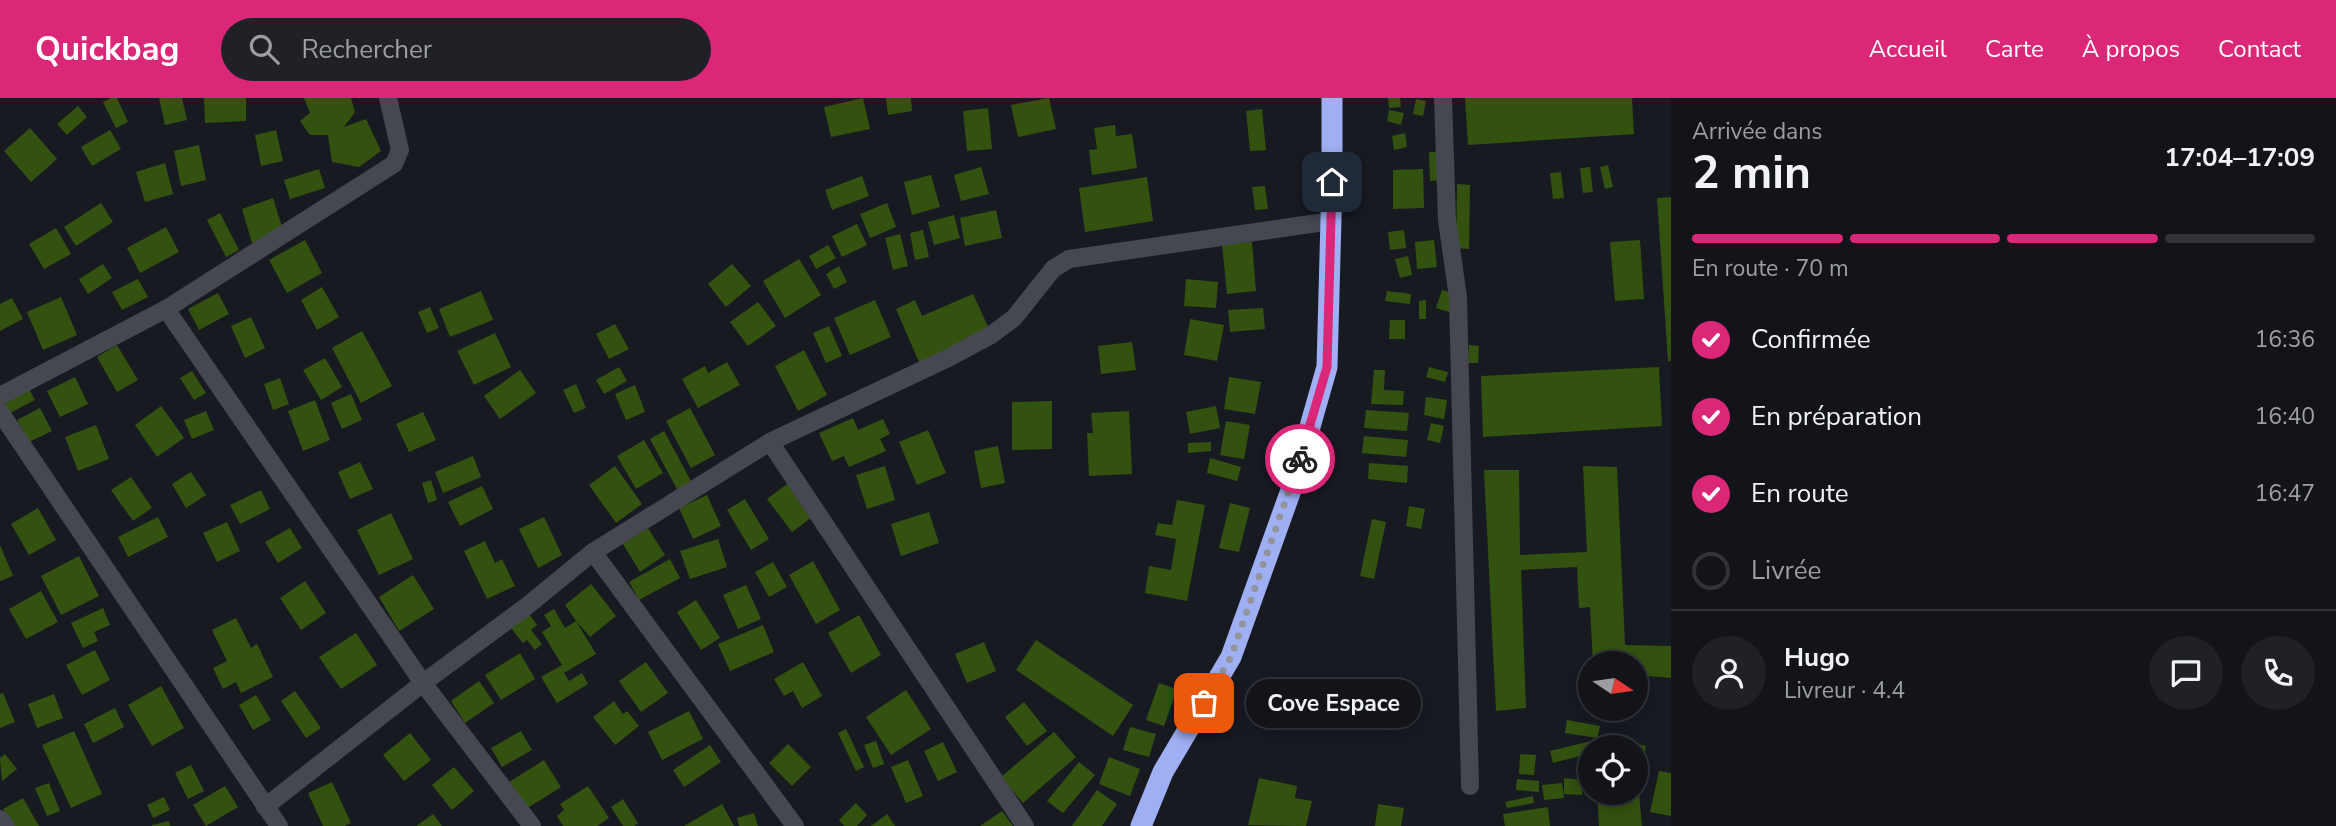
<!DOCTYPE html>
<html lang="fr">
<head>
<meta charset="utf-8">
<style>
  :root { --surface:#12141a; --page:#1f2127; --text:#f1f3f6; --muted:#9c9ea2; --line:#313339; --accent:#db2777 }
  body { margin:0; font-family:"Nunito Sans",sans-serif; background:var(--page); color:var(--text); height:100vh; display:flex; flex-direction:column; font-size:26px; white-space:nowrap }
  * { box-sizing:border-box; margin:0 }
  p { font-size:23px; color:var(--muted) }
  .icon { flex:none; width:38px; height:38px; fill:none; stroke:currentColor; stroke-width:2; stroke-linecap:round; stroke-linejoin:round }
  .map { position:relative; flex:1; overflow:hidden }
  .details { display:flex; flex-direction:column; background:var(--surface); width:665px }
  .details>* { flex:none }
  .needle { width:46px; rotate:103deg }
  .tools { position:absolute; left:1578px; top:553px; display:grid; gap:14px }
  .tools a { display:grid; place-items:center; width:70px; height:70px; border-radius:50%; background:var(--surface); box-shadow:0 4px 18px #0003,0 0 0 2px var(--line); font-size:35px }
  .pin { position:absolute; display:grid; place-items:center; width:60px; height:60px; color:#fff; margin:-30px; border-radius:14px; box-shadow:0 4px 10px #0006 }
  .courier { position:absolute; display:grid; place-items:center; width:70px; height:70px; margin:-35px; border:5px solid #db2777; border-radius:50%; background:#fff; color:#222; box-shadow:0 2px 9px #0007 }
  .bubble { position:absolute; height:49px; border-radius:24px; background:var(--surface); box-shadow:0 4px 18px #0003,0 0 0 2px var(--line); font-size:23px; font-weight:700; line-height:49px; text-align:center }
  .head em { font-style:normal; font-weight:700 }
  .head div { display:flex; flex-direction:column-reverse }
  .head { display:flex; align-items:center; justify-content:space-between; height:119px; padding:0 21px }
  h1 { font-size:46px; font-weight:700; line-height:52px }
  .bar { display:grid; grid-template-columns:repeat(4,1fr); gap:10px 7px; align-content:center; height:84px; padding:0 21px }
  .bar i { height:9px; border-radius:5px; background:var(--line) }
  .bar .current { background:var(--accent) }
  .bar p { grid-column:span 4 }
  .line { display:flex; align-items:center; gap:18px; padding:0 21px; border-top:2px solid var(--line) }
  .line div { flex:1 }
  .round { display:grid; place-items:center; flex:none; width:74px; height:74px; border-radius:37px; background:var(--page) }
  ol { padding:0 21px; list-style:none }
  li { display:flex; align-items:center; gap:21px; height:77px }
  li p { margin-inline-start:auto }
  li .icon { padding:7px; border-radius:50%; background:var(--accent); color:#fff; stroke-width:4 }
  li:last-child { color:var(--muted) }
  li i { width:38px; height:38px; border:4px solid var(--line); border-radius:50% }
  header { display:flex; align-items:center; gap:42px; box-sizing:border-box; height:98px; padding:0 35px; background:var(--accent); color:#fff }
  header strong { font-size:33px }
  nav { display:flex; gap:38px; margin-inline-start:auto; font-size:24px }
  .search { width:490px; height:63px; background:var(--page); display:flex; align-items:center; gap:18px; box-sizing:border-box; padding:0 24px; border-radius:38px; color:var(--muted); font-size:26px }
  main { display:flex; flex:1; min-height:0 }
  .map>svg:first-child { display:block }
</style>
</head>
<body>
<header>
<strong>Quickbag</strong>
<div class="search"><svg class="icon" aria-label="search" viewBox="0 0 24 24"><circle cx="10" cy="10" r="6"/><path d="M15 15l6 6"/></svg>Rechercher</div>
<nav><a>Accueil</a><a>Carte</a><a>À propos</a><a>Contact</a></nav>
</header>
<main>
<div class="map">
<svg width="1671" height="728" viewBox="0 0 1671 728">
  <rect width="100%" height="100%" fill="#181a22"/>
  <g fill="#33520f">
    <polygon points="111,0 117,0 128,24 116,30 103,4"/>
    <polygon points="159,0 182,0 187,22 165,27"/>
    <polygon points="204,0 246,0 246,23 205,25"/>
    <polygon points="304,0 351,0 355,14 344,29 366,21 381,53 359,69 332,64 328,37 310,37 300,23 310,15"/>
    <polygon points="863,0 870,31 831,39 824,9"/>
    <polygon points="886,0 911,0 912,13 888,17"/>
    <polygon points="1049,0 1056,31 1018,39 1011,7"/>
    <polygon points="1388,0 1400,0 1401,9 1389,10"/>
    <polygon points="1465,0 1632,0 1634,36 1468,47"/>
    <polygon points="1416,1 1426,3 1423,18 1413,16"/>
    <polygon points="78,8 87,19 67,37 57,26"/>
    <polygon points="988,10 992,51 967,53 963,13"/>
    <polygon points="1262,11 1266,52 1250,53 1246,13"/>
    <polygon points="1389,12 1404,15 1401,27 1387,23"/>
    <polygon points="1115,27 1116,38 1132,36 1137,70 1092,77 1089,52 1097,51 1094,30"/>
    <polygon points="30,30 57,61 31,84 4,53"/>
    <polygon points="110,32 121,51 92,68 81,49"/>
    <polygon points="276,32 283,63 261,68 255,37"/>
    <polygon points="1405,35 1407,49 1394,52 1392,38"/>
    <polygon points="199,47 206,82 181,88 174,53"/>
    <polygon points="1429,54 1442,54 1443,82 1430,83"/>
    <polygon points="165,65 173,96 145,104 136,74"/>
    <polygon points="1608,67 1613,89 1605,91 1600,69"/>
    <polygon points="981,69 989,96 961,103 954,77"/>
    <polygon points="1590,69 1593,94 1583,95 1580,70"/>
    <polygon points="319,71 325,90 290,101 284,82"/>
    <polygon points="1423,71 1424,110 1393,111 1393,72"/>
    <polygon points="1561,74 1564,100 1553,101 1550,75"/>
    <polygon points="931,77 940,109 912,117 904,84"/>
    <polygon points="862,78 869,98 832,112 825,92"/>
    <polygon points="1147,79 1153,123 1085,134 1079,90"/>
    <polygon points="1457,86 1470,87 1469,151 1456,150"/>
    <polygon points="1265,88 1268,111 1255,112 1252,89"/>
    <polygon points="1671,99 1671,263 1668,263 1657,100"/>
    <polygon points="273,100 284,135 252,145 242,111"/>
    <polygon points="101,105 113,124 76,148 64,129"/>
    <polygon points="887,105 896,129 870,140 860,116"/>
    <polygon points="996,112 1002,140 965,148 960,120"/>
    <polygon points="220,115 239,152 226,159 207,122"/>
    <polygon points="954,117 960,140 934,147 928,124"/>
    <polygon points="857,126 867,147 842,159 832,138"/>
    <polygon points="166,129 179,154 140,175 127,150"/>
    <polygon points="56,130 71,156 44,171 29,146"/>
    <polygon points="923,132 929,159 915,162 910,135"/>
    <polygon points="1404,132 1406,150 1390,152 1388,134"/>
    <polygon points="900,136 908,168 893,172 885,140"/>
    <polygon points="305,142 322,175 287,195 269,162"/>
    <polygon points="1434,142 1437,169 1417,171 1415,144"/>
    <polygon points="1640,142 1644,201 1615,203 1610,144"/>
    <polygon points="1252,144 1256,193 1227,196 1222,146"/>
    <polygon points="828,147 836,160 816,171 809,158"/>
    <polygon points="1408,158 1412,177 1400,180 1395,161"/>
    <polygon points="799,161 821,197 785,220 763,183"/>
    <polygon points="103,166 112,180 88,196 79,181"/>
    <polygon points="732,166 751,188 726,209 708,186"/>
    <polygon points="839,168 847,184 834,191 826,176"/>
    <polygon points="138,181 148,199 122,212 112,194"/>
    <polygon points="1186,181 1218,184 1216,210 1184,208"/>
    <polygon points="322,189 339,219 317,232 301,202"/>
    <polygon points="1442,192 1454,195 1449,214 1436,210"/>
    <polygon points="481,193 493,222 450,239 439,211"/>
    <polygon points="1387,193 1411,196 1410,206 1385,203"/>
    <polygon points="218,195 229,216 199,232 188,211"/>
    <polygon points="973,196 990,233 919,264 896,211 915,202 922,218"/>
    <polygon points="61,199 77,237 43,252 27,214"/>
    <polygon points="12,200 23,221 0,233 0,206"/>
    <polygon points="875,202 891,239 850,257 834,220"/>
    <polygon points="1426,202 1426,221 1419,221 1419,203"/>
    <polygon points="758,204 776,228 748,248 730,224"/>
    <polygon points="430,209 439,230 427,235 418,214"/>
    <polygon points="1263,210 1265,231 1230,234 1228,212"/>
    <polygon points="251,219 265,250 245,260 231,228"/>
    <polygon points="1190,221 1224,227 1217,263 1184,257"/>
    <polygon points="1390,222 1405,222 1405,241 1389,241"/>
    <polygon points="615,226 629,251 609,261 596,236"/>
    <polygon points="829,228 842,258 826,265 813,235"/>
    <polygon points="362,233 392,288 361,305 332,250"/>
    <polygon points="495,235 511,269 474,287 457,253"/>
    <polygon points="1132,244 1136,272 1101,276 1098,248"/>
    <polygon points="117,247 138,282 117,294 97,259"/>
    <polygon points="1469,247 1479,248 1478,265 1468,265"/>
    <polygon points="804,252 827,297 798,313 775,268"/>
    <polygon points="325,260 342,289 321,302 303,272"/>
    <polygon points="727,264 740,287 698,310 682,281 705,268 708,275"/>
    <polygon points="619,269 627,283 604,296 596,282"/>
    <polygon points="1429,269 1448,274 1445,284 1426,279"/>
    <polygon points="1659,269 1662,328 1483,339 1481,278"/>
    <polygon points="520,272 536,295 500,321 484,298"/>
    <polygon points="1374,272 1385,272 1384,292 1404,293 1403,307 1371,306"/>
    <polygon points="192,273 206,295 194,302 180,280"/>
    <polygon points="75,279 88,306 60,319 47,293"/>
    <polygon points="1229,279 1261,284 1255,316 1224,311"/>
    <polygon points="280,280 289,306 273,312 264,286"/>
    <polygon points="576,286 586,310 574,315 563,292"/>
    <polygon points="27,287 35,302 10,315 2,300"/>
    <polygon points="635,287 645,314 626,322 615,296"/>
    <polygon points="351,296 362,322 342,331 331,305"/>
    <polygon points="1426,299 1447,302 1444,321 1424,317"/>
    <polygon points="315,302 330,342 303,353 288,313"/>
    <polygon points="1052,303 1052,351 1012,352 1012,304"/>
    <polygon points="161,308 184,340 157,359 135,327"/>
    <polygon points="1216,308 1220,330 1190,336 1186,314"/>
    <polygon points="40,310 52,333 29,344 17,322"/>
    <polygon points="690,310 715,357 691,370 666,323"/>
    <polygon points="1366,312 1409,315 1407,333 1364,330"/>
    <polygon points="206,313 214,332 192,341 184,322"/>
    <polygon points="1129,313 1132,376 1089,378 1087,335 1093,335 1091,315"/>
    <polygon points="423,314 436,342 409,354 396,326"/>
    <polygon points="853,320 858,332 883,321 890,336 880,341 886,353 849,369 844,358 832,363 819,335"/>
    <polygon points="1226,323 1250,327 1244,361 1220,357"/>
    <polygon points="1431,325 1444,328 1440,345 1427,342"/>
    <polygon points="96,327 109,361 78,373 65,339"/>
    <polygon points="928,332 946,375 917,387 899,344"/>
    <polygon points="664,333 692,385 678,393 650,341"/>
    <polygon points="1364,338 1408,342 1406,359 1362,355"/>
    <polygon points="644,342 663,375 636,391 617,358"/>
    <polygon points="1211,344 1211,353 1188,355 1188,345"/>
    <polygon points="998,348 1005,385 981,390 974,353"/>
    <polygon points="473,358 481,379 443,395 435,374"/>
    <polygon points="1210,360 1241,369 1237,383 1207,375"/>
    <polygon points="360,364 373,391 350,401 338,374"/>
    <polygon points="1369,365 1408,368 1407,385 1368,381"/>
    <polygon points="615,368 642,406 616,425 589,387"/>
    <polygon points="885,368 895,402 867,411 856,377"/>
    <polygon points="1583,368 1617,369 1625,547 1671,548 1671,580 1636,577 1636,565 1593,565 1590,509 1579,510 1577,469 1521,472 1526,610 1496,613 1484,372 1519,372 1520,457 1587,454"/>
    <polygon points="191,374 206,397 186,410 172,386"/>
    <polygon points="131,379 152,410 133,423 111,392"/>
    <polygon points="431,382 437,402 428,405 422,385"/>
    <polygon points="791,383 816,416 792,434 767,401"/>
    <polygon points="482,388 493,411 460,428 448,404"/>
    <polygon points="261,392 270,411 240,426 230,407"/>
    <polygon points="707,397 721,428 693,441 679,410"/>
    <polygon points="745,401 769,441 751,452 727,412"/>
    <polygon points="1177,402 1205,407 1187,503 1145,495 1149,468 1171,472 1176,441 1155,437 1158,425 1172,427"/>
    <polygon points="1230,405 1250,410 1239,454 1219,450"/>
    <polygon points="1409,408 1425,411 1421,431 1406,428"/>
    <polygon points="38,410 56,442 29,457 11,426"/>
    <polygon points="929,414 939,445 901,458 891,426"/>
    <polygon points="391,415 413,461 379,477 357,432"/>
    <polygon points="158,419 168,439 128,459 118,439"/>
    <polygon points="544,419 562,457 538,470 519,431"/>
    <polygon points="1372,421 1386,424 1374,481 1360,478"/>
    <polygon points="227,424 240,453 217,464 203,435"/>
    <polygon points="290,430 302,450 278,465 265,444"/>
    <polygon points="648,430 665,457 640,474 623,446"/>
    <polygon points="718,441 727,469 690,481 680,453"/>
    <polygon points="485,443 495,465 502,461 515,488 487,501 464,453"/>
    <polygon points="0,447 13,478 0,483"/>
    <polygon points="79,458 99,498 61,517 41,478"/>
    <polygon points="670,461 680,480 639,502 629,484"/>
    <polygon points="813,463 840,512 816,526 789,477"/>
    <polygon points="773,464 787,489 769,499 755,474"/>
    <polygon points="413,477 434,511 399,533 379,499"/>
    <polygon points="305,483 326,515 301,532 280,500"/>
    <polygon points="591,486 616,518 590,539 576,523 596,556 564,575 569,583 582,575 588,586 557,605 541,579 562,567 542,534 551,528 544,517 554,511 565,530 576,523 565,507"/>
    <polygon points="746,487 761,521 738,531 723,497"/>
    <polygon points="41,493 58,524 26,541 9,511"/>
    <polygon points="696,502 720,540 701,552 677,514"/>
    <polygon points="103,510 110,527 94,534 98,543 83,550 71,525"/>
    <polygon points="529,516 537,527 531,532 542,546 535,552 527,542 523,545 511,530"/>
    <polygon points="859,517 881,557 851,575 828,535"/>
    <polygon points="236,520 251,550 257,546 273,579 241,595 236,584 223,591 213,570 227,563 212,532"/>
    <polygon points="763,527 774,554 730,573 718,546"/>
    <polygon points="356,535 377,567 341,591 319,559"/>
    <polygon points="1036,542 1133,607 1113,638 1016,572"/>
    <polygon points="984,544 996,573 967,585 955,556"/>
    <polygon points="95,552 110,582 82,597 66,567"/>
    <polygon points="520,555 535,581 501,602 485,577"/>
    <polygon points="646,564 668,595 641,614 619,583"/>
    <polygon points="803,564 822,598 802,610 793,593 784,598 774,581"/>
    <polygon points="479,583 494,605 465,625 451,603"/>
    <polygon points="1159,585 1177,591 1164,628 1146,622"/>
    <polygon points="161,588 184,630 152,648 128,607"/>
    <polygon points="906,592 931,631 891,657 866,619"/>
    <polygon points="295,593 321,630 306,640 281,603"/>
    <polygon points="3,595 15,624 0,630 0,596"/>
    <polygon points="54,596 63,620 37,630 28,606"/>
    <polygon points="256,597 271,622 253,632 239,607"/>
    <polygon points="614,603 623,616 627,613 639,628 615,647 593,619"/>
    <polygon points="1024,604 1047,633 1027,648 1005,619"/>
    <polygon points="115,610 124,629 93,645 84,626"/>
    <polygon points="689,613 703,641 662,662 648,634"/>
    <polygon points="1567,622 1600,628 1597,640 1565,635"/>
    <polygon points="1130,629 1156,636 1149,659 1123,652"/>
    <polygon points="846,631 864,669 856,673 838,635"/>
    <polygon points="74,633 102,696 71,710 42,647"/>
    <polygon points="521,633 532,652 502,669 491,650"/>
    <polygon points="1054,634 1076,659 1023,705 1001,679"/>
    <polygon points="410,635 431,662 404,683 383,657"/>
    <polygon points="1605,638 1646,648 1643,663 1636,661 1636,649 1602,649"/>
    <polygon points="876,643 884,666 873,670 864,647"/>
    <polygon points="1591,643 1591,655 1553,665 1550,653"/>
    <polygon points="943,644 957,674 938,683 924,653"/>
    <polygon points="788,646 811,669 792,688 769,665"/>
    <polygon points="710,647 721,664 684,689 673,672"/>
    <polygon points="5,656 17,671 2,683 0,660"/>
    <polygon points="1520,656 1536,657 1534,677 1519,676"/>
    <polygon points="1109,659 1140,671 1130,698 1099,686"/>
    <polygon points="544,662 561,689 526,711 509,684"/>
    <polygon points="908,662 923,698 906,705 891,669"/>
    <polygon points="1079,664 1095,677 1063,715 1047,703"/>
    <polygon points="191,667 204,693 188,701 175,675"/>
    <polygon points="454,669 474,693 452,712 432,687"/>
    <polygon points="1659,673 1671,675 1671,718 1650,714"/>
    <polygon points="1259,680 1297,688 1295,700 1312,703 1306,728 1248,727"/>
    <polygon points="1564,680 1583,682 1582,697 1564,696"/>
    <polygon points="1517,681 1539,683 1539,694 1516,692"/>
    <polygon points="332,684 351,725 344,728 323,728 308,695"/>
    <polygon points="1636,684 1638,684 1642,728 1599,728 1597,695 1636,695"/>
    <polygon points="49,685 60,713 47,718 35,690"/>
    <polygon points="1562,685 1564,700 1544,702 1542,687"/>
    <polygon points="225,688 238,709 206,728 193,707"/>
    <polygon points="588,688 609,720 597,728 563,728 557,718 564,712 560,706"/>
    <polygon points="1097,692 1117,706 1102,728 1072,728"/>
    <polygon points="1533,698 1534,705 1507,710 1505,704"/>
    <polygon points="164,699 170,712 153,720 147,707"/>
    <polygon points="23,700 39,728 13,728 3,711"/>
    <polygon points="623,701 638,725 634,728 623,728 611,709"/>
    <polygon points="856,705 867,717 857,728 844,728 839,722"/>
    <polygon points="722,706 734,728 684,728"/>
    <polygon points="1378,706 1404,710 1401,728 1375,728"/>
    <polygon points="1548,709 1550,728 1505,728 1503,716"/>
    <polygon points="1002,713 1013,728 980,728"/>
    <polygon points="754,715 758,728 739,728 737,720"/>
    <polygon points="433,716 442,728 416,728"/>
    <polygon points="887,716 895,728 871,728"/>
    <polygon points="169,723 170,728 152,728 152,727"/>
  </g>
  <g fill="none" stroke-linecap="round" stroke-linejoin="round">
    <g stroke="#454851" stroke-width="18">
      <polyline points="1443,0 1447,122 1458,199 1470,688"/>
      <polyline points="166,211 423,585 532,728"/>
      <polyline points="0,298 166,211 394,66 400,52 388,0"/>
      <polyline points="0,314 279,728"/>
      <polyline points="770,344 1025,728"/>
      <polyline points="593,454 795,728"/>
      <polyline points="265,709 423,585 527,508 593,454 770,344 948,260 991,237 1014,220 1053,171 1069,161 1331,123"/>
      <polyline points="0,721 6,728"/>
    </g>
    <polyline stroke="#9faff3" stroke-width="21" points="1141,728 1163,674 1231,559 1295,381 1327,269 1332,84 1332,0"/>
  </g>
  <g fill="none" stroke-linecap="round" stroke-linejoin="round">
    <polyline stroke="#92949a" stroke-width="7" stroke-dasharray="0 12.6" points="1204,605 1231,559 1300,361"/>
    <polyline stroke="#db2777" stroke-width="9" points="1300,361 1327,269 1332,84"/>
  </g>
</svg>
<div class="tools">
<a><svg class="needle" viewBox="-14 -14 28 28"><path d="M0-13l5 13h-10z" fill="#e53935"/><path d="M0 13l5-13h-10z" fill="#9c9ea2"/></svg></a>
<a><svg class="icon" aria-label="locate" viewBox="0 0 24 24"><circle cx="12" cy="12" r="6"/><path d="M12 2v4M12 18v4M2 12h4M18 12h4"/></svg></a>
</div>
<div class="pin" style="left:1204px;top:605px;background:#ea580c"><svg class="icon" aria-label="bag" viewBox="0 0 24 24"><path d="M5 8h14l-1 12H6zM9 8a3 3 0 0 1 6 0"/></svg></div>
<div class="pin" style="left:1332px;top:84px;background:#1f2937"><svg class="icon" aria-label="home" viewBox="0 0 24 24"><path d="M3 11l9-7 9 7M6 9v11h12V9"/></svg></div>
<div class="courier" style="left:1300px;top:361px"><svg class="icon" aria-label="bike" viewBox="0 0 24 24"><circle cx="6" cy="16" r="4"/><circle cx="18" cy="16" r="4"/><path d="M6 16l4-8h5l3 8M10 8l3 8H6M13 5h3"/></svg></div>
<div class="bubble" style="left:1246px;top:581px;width:175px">Cove Espace</div>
</div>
<section class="details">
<div class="head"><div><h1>2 min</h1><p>Arrivée dans</p></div><em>17:04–17:09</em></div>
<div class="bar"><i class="current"></i><i class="current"></i><i class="current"></i><i></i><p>En route · 70 m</p></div>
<ol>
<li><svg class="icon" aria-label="check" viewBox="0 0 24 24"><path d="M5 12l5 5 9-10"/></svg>Confirmée<p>16:36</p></li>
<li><svg class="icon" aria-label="check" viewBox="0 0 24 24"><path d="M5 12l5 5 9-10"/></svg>En préparation<p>16:40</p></li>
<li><svg class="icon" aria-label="check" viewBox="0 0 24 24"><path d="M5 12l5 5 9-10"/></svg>En route<p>16:47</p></li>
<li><i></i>Livrée</li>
</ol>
<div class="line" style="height:126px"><a class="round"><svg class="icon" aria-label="person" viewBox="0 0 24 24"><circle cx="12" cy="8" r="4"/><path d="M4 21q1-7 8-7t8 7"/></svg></a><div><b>Hugo</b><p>Livreur · 4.4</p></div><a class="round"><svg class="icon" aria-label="chat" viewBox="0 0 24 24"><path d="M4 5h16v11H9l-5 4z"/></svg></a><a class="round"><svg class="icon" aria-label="phone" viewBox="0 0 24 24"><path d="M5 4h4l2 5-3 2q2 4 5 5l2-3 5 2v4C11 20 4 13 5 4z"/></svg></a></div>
</section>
</main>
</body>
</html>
